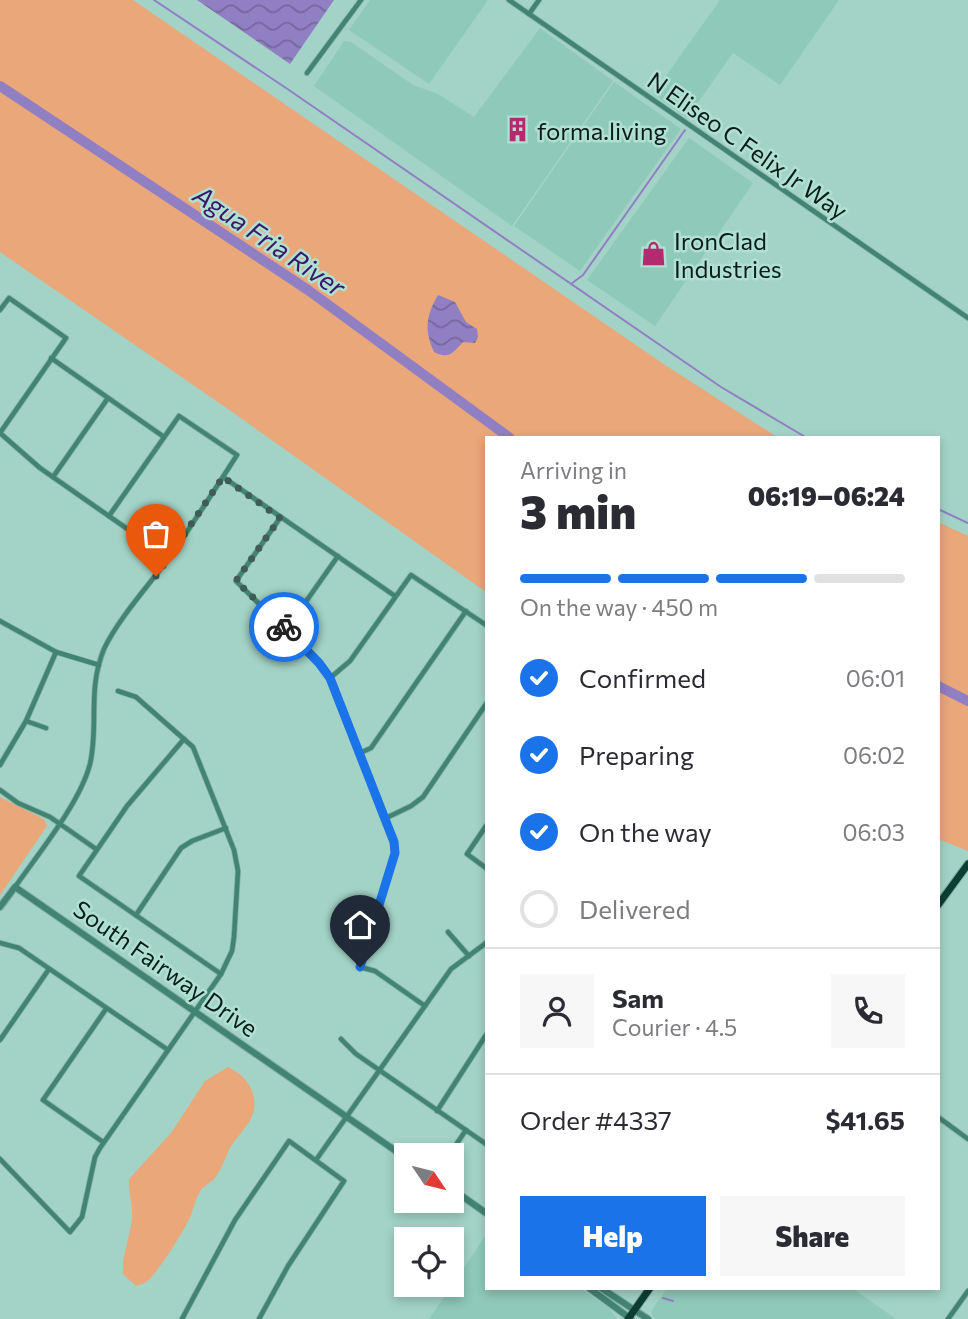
<!DOCTYPE html>
<html lang="en">
<head>
<meta charset="utf-8">
<style>
  :root { --surface:#fff; --page:#f7f7f7; --text:#2b2b33; --muted:#7c7c81; --line:#e1e1e2; --accent:#1a73e8 }
  body { margin:0; font-family:Commissioner,sans-serif; background:var(--page); color:var(--text); height:100vh; display:flex; flex-direction:column; font-size:26px; white-space:nowrap }
  * { box-sizing:border-box; margin:0 }
  p { font-size:23px; color:var(--muted) }
  .icon { flex:none; width:38px; height:38px; fill:none; stroke:currentColor; stroke-width:2; stroke-linecap:round; stroke-linejoin:round }
  .map { position:relative; flex:1; overflow:hidden }
  .sheet { position:absolute; left:485px; top:436px; width:455px; height:854px; display:flex; flex-direction:column; background:var(--surface); border-radius:0px; box-shadow:0 4px 10px #0003 }
  .sheet>* { flex:none }
  .needle { width:46px; rotate:125deg }
  .buttons { position:absolute; left:394px; top:1143px; display:grid; gap:14px }
  .buttons a { display:grid; place-items:center; width:70px; height:70px; border-radius:0px; background:var(--surface); box-shadow:0 4px 10px #0003; font-size:35px }
  .pin { position:absolute; display:grid; place-items:center; width:60px; height:60px; color:#fff; margin:-72px -30px; border-radius:50% 50% 50% 0; rotate:-45deg; box-shadow:0 0 7px #0007 }
  .pin .icon { rotate:45deg }
  .courier { position:absolute; display:grid; place-items:center; width:70px; height:70px; margin:-35px; border:5px solid #1a73e8; border-radius:50%; background:#fff; color:#222; box-shadow:0 2px 9px #0007 }
  .overview em { font-style:normal; font-weight:800 }
  .overview div { display:flex; flex-direction:column-reverse }
  .overview { display:flex; align-items:center; justify-content:space-between; height:119px; padding:0 35px }
  h1 { font-size:46px; font-weight:800; line-height:52px }
  .bar { display:grid; grid-template-columns:repeat(4,1fr); gap:10px 7px; align-content:center; height:84px; padding:0 35px }
  .bar i { height:9px; border-radius:5px; background:var(--line) }
  .bar .on { background:var(--accent) }
  .bar p { grid-column:span 4 }
  .line { display:flex; align-items:center; gap:18px; padding:0 35px; border-top:2px solid var(--line) }
  .line div { flex:1 }
  .round { display:grid; place-items:center; flex:none; width:74px; height:74px; border-radius:0px; background:var(--page) }
  ol { padding:0 35px; list-style:none }
  li { display:flex; align-items:center; gap:21px; height:77px }
  li p { margin-inline-start:auto }
  li .icon { padding:7px; border-radius:50%; background:var(--accent); color:#fff; stroke-width:4 }
  li:last-child { color:var(--muted) }
  li i { width:38px; height:38px; border:4px solid var(--line); border-radius:50% }
  .cta { display:flex; gap:14px; margin-top:auto; padding:14px 35px }
  .cta a { flex:1; height:80px; border-radius:0px; background:var(--accent); color:#fff; font-size:28px; font-weight:800; line-height:80px; text-align:center }
  .cta a+a { background:var(--page); color:var(--text) }
  .map>svg:first-child { display:block }
</style>
</head>
<body>
<div class="map">
<svg width="968" height="1319" viewBox="0 0 968 1319">
  <defs>
    <pattern id="water-waves" width="16" height="10" patternUnits="userSpaceOnUse" patternTransform="scale(1.75)"><rect width="16" height="10" fill="#917fc3"/><path d="M0 5q4-4 8 0t8 0" fill="none" stroke="#75679d"/></pattern>
  </defs>
  <rect width="100%" height="100%" fill="#a3d3c6"/>
  <g fill="#8fc9b9">
    <polygon points="370,0 488,0 429,84 349,30"/>
    <polygon points="720,0 839,0 780,85 733,53 687,118 653,94"/>
    <polygon points="540,28 613,81 512,226 314,86 344,41 351,42 413,85 438,94 474,117"/>
    <polygon points="614,82 681,129 580,271 514,226"/>
    <polygon points="689,138 753,183 655,326 587,280"/>
    <polygon points="486,1235 486,1288 580,1288 610,1309 617,1319 429,1319"/>
    <polygon points="667,1288 852,1288 896,1319 655,1319 652,1316 652,1310"/>
  </g>
  <g fill="#e9a77a">
    <polygon points="0,0 133,0 665,365 777,437 486,438 486,592 228,409 0,252"/>
    <polygon points="938,522 968,536 968,851 938,839"/>
    <polygon points="0,797 44,819 47,826 0,895"/>
    <path d="M228,1067C245,1075 257,1090 254,1110C251,1124 239,1134 231,1146C225,1157 222,1170 214,1179C210,1183 204,1186 201,1190C196,1197 194,1207 191,1215C186,1228 156,1276 146,1282C144,1284 139,1285 136,1286L123,1274C122,1254 130,1238 132,1218C133,1203 128,1192 129,1179L171,1133L205,1081Z"/>
  </g>
  <g fill="url(#water-waves)">
    <polygon points="197,0 334,0 290,64"/>
    <path d="M438,295L455,302L466,322L477,329L478,337L475,343L463,342C452,354 449,359 434,352C424,329 426,316 438,295Z"/>
  </g>
  <g fill="none" stroke-linecap="round" stroke-linejoin="round">
    <g stroke="#917fc3" stroke-width="2">
      <polyline points="154,0 286,88 721,387 807,438"/>
      <polyline points="571,284 583,275 685,130"/>
      <polyline points="938,509 968,523"/>
      <polyline points="663,1298 673,1301"/>
    </g>
    <g stroke="#917fc3" stroke-width="10">
      <polyline points="0,86 308,290 510,438"/>
      <polyline points="938,686 968,701"/>
    </g>
    <defs>
      <g id="minor">
        <polyline points="509,0 968,318"/>
        <polyline points="529,14 539,0"/>
        <polyline points="307,73 361,0"/>
        <polyline points="0,310 9,298 66,338 0,433"/>
        <polyline points="51,358 164,437"/>
        <polyline points="0,433 40,468 169,558"/>
        <polyline points="53,477 108,398"/>
        <polyline points="223,477 395,596"/>
        <polyline points="280,518 236,581 319,663 330,678 394,842 395,853 360,967 375,971 425,1006"/>
        <polyline points="0,621 56,652 99,665"/>
        <polyline points="285,628 300,610 338,556"/>
        <polyline points="330,678 350,661 411,575 486,625"/>
        <polyline points="26,721 46,728"/>
        <polyline points="184,739 127,806 79,876 221,974"/>
        <polyline points="360,753 371,748 466,611"/>
        <polyline points="0,765 26,721 56,652"/>
        <polyline points="0,790 18,803 50,817 96,849"/>
        <polyline points="384,819 411,806 423,797 486,704"/>
        <polyline points="486,826 467,854 486,868"/>
        <path d="M15,887C38,854 80,803 90,764C99,725 87,690 104,649C117,621 147,587 166,562C191,527 214,491 237,455L179,416L109,516"/>
        <polyline points="136,915 181,848 192,841 226,828"/>
        <polyline points="448,932 469,956"/>
        <polyline points="0,943 19,948 168,1050"/>
        <polyline points="341,1039 356,1054 486,1144"/>
        <polyline points="0,1040 49,969"/>
        <polyline points="437,1111 486,1035"/>
        <polyline points="938,1117 968,1139"/>
        <polyline points="103,1142 43,1100 106,1009"/>
        <polyline points="449,1155 466,1130"/>
        <polyline points="0,1159 70,1232 82,1217 95,1157 100,1148 221,974 232,951 234,937 238,871 234,850 193,747 136,697 118,691"/>
        <polyline points="316,1160 451,969 486,943"/>
        <polyline points="182,1319 235,1220 289,1141 344,1181 288,1266 259,1319"/>
        <polyline points="948,1319 968,1291"/>
      </g>
      <g id="tertiary">
        <polyline points="0,907 15,887 406,1158"/>
        <polyline points="452,1189 486,1213"/>
        <polyline points="589,1288 631,1319"/>
        <polyline points="601,1288 648,1319"/>
      </g>
      <g id="primary">
        <polyline points="938,905 968,864"/>
        <polyline points="628,1319 650,1288"/>
      </g>
    </defs>
    <use href="#minor" stroke="#84aea3" stroke-width="6"/>
    <use href="#tertiary" stroke="#84aea3" stroke-width="8"/>
    <use href="#primary" stroke="#84aea3" stroke-width="9"/>
    <use href="#minor" stroke="#428473" stroke-width="4.5"/>
    <use href="#tertiary" stroke="#428473" stroke-width="6"/>
    <use href="#primary" stroke="#0c3e33" stroke-width="7"/>
  </g>
  <g fill="none" stroke-linecap="round" stroke-linejoin="round">
    <polyline stroke="#3f5c55" stroke-width="7" stroke-dasharray="0 12.6" points="156,576 223,477 280,518 236,581 284,627"/>
    <polyline stroke="#1a73e8" stroke-width="9" points="284,627 319,663 330,678 394,842 395,853 360,967"/>
  </g>
  <defs>
    <symbol id="building-bare" viewBox="-9 -9 18 18"><path d="M-4-6H4V6H1V3H-1V6H-4ZM-2.5-4.3h1.7v1.8h-1.7ZM.8-4.3h1.7v1.8H.8ZM-2.5-1h1.7V.8h-1.7ZM.8-1h1.7V.8H.8Z" fill="#b32b6e" stroke="#b0e0d2" stroke-width="2.5" paint-order="stroke"/></symbol>
    <symbol id="shop-bare" viewBox="-9 -9 18 18"><path d="M-5-2.5h2.3a2.7 3.5 0 0 1 5.4 0H5L5.5 6h-11ZM-1.5-2.5h3a1.5 2.3 0 0 0-3 0Z" fill="#b32b6e" stroke="#b0e0d2" stroke-width="2.5" paint-order="stroke"/></symbol>
  </defs>
  <g fill-rule="evenodd">
    <use href="#building-bare" x="500" y="112" width="35" height="35"/>
    <use href="#shop-bare" x="636" y="236" width="35" height="35"/>
  </g>
  <g text-anchor="middle" dominant-baseline="central" stroke-width="5" stroke-linejoin="round" paint-order="stroke">
    <g font-size="24" fill="#091c18" stroke="#b0e0d2" text-anchor="start">
      <text x="537" y="130">forma.living</text>
      <text x="674" y="240">IronClad<tspan x="674" dy="28">Industries</tspan></text>
    </g>
    <g font-size="24" fill="#091c18" stroke="#b0e0d2">
      <text transform="translate(748 145) rotate(35)">N Eliseo C Felix Jr Way</text>
      <text transform="translate(166 968) rotate(35)">South Fairway Drive</text>
    </g>
    <g font-size="26" font-style="italic" fill="#371869" stroke="#b0e0d2">
      <text transform="translate(270 240) rotate(34)">Agua Fria River</text>
    </g>
  </g>
</svg>
<div class="buttons">
<a><svg class="needle" viewBox="-14 -14 28 28"><path d="M0-13l5 13h-10z" fill="#e53935"/><path d="M0 13l5-13h-10z" fill="#7c7c81"/></svg></a>
<a><svg class="icon" aria-label="locate" viewBox="0 0 24 24"><circle cx="12" cy="12" r="6"/><path d="M12 2v4M12 18v4M2 12h4M18 12h4"/></svg></a>
</div>
<div class="pin" style="left:156px;top:576px;background:#ea580c"><svg class="icon" aria-label="bag" viewBox="0 0 24 24"><path d="M5 8h14l-1 12H6zM9 8a3 3 0 0 1 6 0"/></svg></div>
<div class="pin" style="left:360px;top:967px;background:#1f2937"><svg class="icon" aria-label="home" viewBox="0 0 24 24"><path d="M3 11l9-7 9 7M6 9v11h12V9"/></svg></div>
<div class="courier" style="left:284px;top:627px"><svg class="icon" aria-label="bike" viewBox="0 0 24 24"><circle cx="6" cy="16" r="4"/><circle cx="18" cy="16" r="4"/><path d="M6 16l4-8h5l3 8M10 8l3 8H6M13 5h3"/></svg></div>
<section class="sheet">
<div class="overview"><div><h1>3 min</h1><p>Arriving in</p></div><em>06:19–06:24</em></div>
<div class="bar"><i class="on"></i><i class="on"></i><i class="on"></i><i></i><p>On the way · 450 m</p></div>
<ol>
<li><svg class="icon" aria-label="check" viewBox="0 0 24 24"><path d="M5 12l5 5 9-10"/></svg>Confirmed<p>06:01</p></li>
<li><svg class="icon" aria-label="check" viewBox="0 0 24 24"><path d="M5 12l5 5 9-10"/></svg>Preparing<p>06:02</p></li>
<li><svg class="icon" aria-label="check" viewBox="0 0 24 24"><path d="M5 12l5 5 9-10"/></svg>On the way<p>06:03</p></li>
<li><i></i>Delivered</li>
</ol>
<div class="line" style="height:126px"><a class="round"><svg class="icon" aria-label="person" viewBox="0 0 24 24"><circle cx="12" cy="8" r="4"/><path d="M4 21q1-7 8-7t8 7"/></svg></a><div><b>Sam</b><p>Courier · 4.5</p></div><a class="round"><svg class="icon" aria-label="phone" viewBox="0 0 24 24"><path d="M5 4h4l2 5-3 2q2 4 5 5l2-3 5 2v4C11 20 4 13 5 4z"/></svg></a></div>
<div class="line" style="height:91px"><div>Order #4337</div><b>$41.65</b></div>
<div class="cta"><a>Help</a><a>Share</a></div>
</section>
</div>
</body>
</html>
